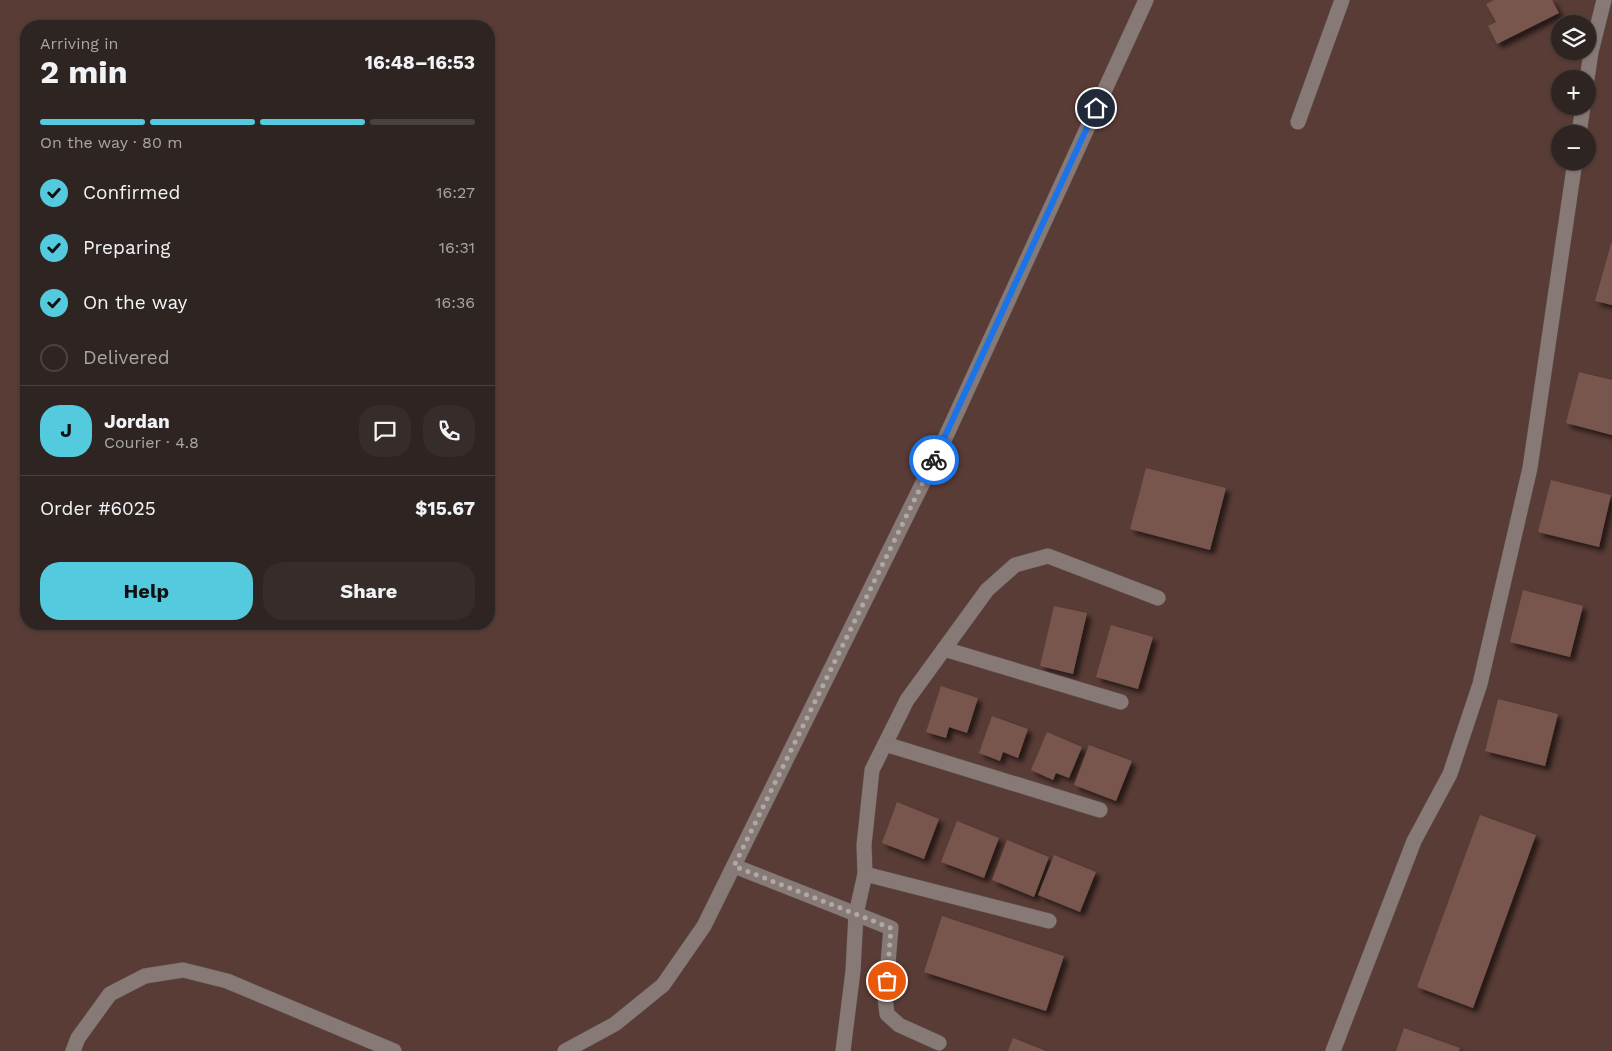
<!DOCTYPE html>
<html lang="en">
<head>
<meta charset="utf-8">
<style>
  :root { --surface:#2e2522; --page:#362d2a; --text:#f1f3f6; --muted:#a7a5a5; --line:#494240; --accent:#54cade }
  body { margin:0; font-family:"Work Sans",sans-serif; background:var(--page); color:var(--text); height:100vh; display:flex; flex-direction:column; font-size:19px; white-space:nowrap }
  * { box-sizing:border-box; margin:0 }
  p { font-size:16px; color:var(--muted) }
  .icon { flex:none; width:28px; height:28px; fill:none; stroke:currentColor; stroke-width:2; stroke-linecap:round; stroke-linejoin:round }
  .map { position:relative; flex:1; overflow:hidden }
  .panel { position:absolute; left:20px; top:20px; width:475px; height:610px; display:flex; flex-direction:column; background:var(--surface); border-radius:20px; box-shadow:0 1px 4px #0004,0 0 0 1px var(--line) }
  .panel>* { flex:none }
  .controls { position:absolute; left:1551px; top:15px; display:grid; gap:10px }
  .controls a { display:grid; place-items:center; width:45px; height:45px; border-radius:50%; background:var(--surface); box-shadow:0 1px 4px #0004,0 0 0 1px var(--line); font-size:25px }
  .pin { position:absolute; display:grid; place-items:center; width:42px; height:42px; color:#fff; margin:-21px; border:2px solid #fff; border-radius:50%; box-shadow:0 1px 5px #0007 }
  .courier { position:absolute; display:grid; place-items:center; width:50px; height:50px; margin:-25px; border:4px solid #1a73e8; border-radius:50%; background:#fff; color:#222; box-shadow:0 1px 6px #0007 }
  .summary em { font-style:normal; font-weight:700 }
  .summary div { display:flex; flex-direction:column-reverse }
  .summary { display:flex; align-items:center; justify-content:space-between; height:85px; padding:0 20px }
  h1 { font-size:32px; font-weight:700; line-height:38px }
  .bar { display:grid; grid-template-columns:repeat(4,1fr); gap:8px 5px; align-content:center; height:60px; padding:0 20px }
  .bar i { height:6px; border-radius:4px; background:var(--line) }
  .bar .current { background:var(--accent) }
  .bar p { grid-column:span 4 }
  .line { display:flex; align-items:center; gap:12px; padding:0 20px; border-top:1px solid var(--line) }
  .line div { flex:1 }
  .round { display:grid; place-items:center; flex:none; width:52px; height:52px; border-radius:20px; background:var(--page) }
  ol { padding:0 20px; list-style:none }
  li { display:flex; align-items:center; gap:15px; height:55px }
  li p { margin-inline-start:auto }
  li .icon { padding:5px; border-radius:50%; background:var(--accent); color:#111; stroke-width:4 }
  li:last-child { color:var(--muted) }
  li i { width:28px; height:28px; border:2px solid var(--line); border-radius:50% }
  .button { display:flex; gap:10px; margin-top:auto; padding:10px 20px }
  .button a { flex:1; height:58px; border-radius:20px; background:var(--accent); color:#111; font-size:20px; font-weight:700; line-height:58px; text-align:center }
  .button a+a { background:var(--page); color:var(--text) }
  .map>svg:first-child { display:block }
</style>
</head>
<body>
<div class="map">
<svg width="1612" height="1051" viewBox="0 0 1612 1051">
  <defs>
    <filter id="shadow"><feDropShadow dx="4.5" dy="4.5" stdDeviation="2.5" flood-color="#0009"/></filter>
  </defs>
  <rect width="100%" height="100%" fill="#3d312e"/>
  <path fill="#5a3c36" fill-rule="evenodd" d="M0,0H1612V1051H0ZM1560,24H1588V51H1560ZM26,26H489V624H26ZM1560,79H1588V106H1560ZM1560,134H1588V161H1560Z"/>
  <g fill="#78544d" filter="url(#shadow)">
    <polygon points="1494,0 1552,0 1559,13 1497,44 1488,26 1496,22 1486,4"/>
    <polygon points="1611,244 1612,244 1612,305 1595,301"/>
    <polygon points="1579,372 1612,380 1612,435 1566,423"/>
    <polygon points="1146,468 1226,488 1210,550 1130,529"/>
    <polygon points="1551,480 1611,495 1599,547 1538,532"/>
    <polygon points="1523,590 1583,606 1570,657 1510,642"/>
    <polygon points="1054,606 1087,613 1073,674 1040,666"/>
    <polygon points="1111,625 1153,637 1138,689 1096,677"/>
    <polygon points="941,686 978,698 967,733 949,727 946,738 926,732"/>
    <polygon points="1498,699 1558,714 1545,766 1485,751"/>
    <polygon points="992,716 1028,729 1018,758 1003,752 1000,761 979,753"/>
    <polygon points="1047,732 1082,747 1069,778 1056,773 1053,780 1031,770"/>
    <polygon points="1089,745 1132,761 1116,801 1074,785"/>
    <polygon points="897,802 939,819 924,859 882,843"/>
    <polygon points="1480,815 1536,835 1473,1008 1417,987"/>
    <polygon points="957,821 999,838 984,878 941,862"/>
    <polygon points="1007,840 1049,857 1034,897 992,880"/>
    <polygon points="1054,855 1096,872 1080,912 1038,895"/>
    <polygon points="942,916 1064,956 1046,1011 924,972"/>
    <polygon points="1404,1028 1460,1048 1459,1051 1396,1051"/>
    <polygon points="1013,1038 1046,1051 1008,1051"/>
  </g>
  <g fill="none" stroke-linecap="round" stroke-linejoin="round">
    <defs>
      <g id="minor">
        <polyline points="1587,79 1591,52 1604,0"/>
        <polyline points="1298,122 1342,0"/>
        <polyline points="1579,134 1583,106"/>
        <polyline points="944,649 1121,702"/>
        <polyline points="885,744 1100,810"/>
        <polyline points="734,866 856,914 865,874 864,845 872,770 907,700 987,590 1015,565 1048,556 1158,598"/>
        <polyline points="865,874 1049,921"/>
        <polyline points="73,1051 78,1038 110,994 145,976 183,970 227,981 394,1051"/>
        <polyline points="565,1051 615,1024 663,985 704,926 947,434 1146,0"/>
        <polyline points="843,1051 853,971 856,914 891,928 885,998 887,1014 899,1025 939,1043"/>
        <polyline points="1333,1051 1414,841 1450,774 1480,684 1530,468 1575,161"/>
      </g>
    </defs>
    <use href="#minor" stroke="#584e4c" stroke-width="16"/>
    <use href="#minor" stroke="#877976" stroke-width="15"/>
  </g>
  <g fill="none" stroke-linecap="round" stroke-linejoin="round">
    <polyline stroke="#b1a8a6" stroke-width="5" stroke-dasharray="0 9" points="887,981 891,928 734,866 934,460"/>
    <polyline stroke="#1a73e8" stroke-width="6" points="934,460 1096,108"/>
  </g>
</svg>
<div class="controls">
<a><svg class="icon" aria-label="layers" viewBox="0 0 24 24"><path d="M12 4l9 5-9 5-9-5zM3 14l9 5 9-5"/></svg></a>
<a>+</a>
<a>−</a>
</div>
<div class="pin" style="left:887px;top:981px;background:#ea580c"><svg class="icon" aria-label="bag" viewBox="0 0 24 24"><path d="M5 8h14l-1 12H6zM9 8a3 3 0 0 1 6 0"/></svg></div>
<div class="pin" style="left:1096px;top:108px;background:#1f2937"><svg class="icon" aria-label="home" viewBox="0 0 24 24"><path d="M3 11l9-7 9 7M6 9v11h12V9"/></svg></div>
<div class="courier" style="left:934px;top:460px"><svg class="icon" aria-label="bike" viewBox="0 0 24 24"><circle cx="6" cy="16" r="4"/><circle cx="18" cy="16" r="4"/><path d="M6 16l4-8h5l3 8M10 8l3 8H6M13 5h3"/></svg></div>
<section class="panel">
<div class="summary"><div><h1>2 min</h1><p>Arriving in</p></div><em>16:48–16:53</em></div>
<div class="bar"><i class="current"></i><i class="current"></i><i class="current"></i><i></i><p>On the way · 80 m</p></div>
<ol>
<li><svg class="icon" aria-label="check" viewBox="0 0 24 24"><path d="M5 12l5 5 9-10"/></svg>Confirmed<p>16:27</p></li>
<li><svg class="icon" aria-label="check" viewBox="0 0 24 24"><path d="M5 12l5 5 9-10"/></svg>Preparing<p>16:31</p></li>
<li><svg class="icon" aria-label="check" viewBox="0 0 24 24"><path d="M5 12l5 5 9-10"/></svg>On the way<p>16:36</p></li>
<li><i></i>Delivered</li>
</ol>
<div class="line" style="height:90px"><b class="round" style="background:var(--accent);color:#111">J</b><div><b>Jordan</b><p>Courier · 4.8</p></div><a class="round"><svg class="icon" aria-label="chat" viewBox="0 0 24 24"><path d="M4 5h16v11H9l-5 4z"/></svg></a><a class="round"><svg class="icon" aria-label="phone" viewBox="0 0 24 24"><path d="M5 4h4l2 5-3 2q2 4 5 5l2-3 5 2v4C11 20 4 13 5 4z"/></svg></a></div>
<div class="line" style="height:65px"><div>Order #6025</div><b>$15.67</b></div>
<div class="button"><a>Help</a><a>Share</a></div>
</section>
</div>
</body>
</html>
